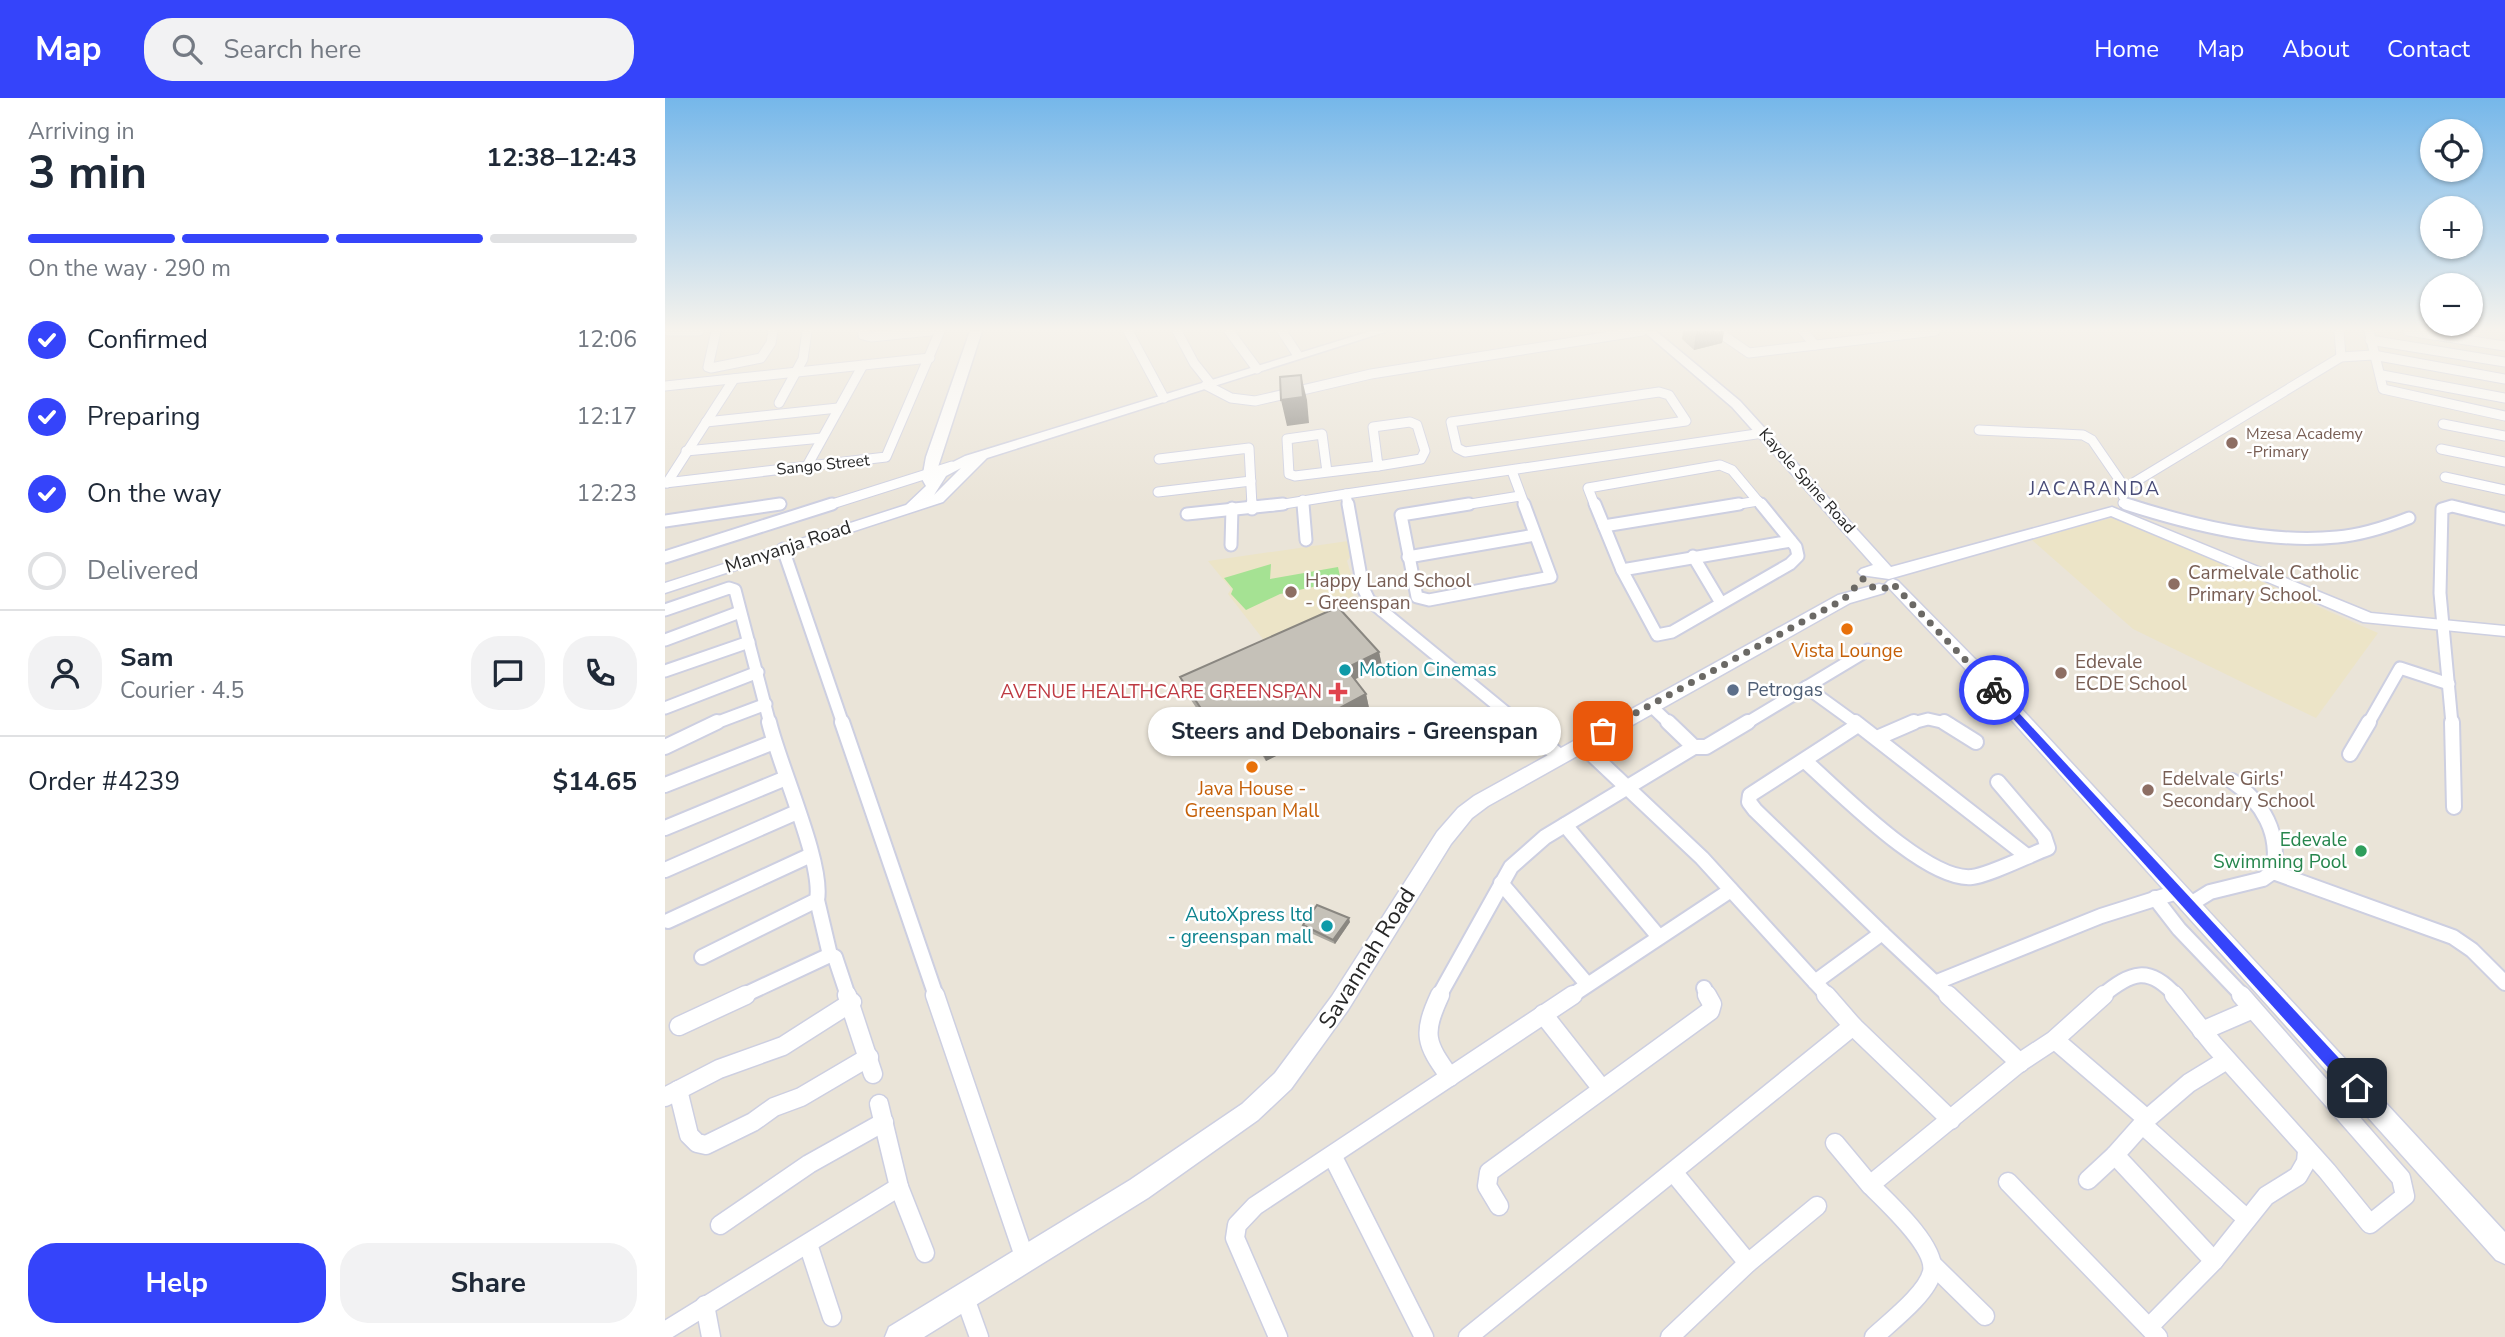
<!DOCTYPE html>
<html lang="en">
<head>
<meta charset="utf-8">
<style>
  :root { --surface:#fff; --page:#f2f2f3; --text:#1f2937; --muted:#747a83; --line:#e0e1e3; --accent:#3544fa }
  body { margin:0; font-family:"Nunito Sans",sans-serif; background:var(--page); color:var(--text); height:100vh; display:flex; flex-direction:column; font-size:26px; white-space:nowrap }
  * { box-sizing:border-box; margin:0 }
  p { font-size:23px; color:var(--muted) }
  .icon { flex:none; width:38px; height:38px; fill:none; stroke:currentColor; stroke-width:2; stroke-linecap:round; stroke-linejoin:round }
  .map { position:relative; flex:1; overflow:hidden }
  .sheet { display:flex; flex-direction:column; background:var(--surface); width:665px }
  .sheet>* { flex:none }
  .tools { position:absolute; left:1755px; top:21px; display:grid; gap:14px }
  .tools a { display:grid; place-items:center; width:63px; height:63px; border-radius:50%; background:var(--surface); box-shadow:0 2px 5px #0004; font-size:35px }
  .pin { position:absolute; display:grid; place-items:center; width:60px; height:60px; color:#fff; margin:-30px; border-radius:14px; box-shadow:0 4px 10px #0006 }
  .courier { position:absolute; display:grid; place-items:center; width:70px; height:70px; margin:-35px; border:5px solid #3544fa; border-radius:50%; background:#fff; color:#222; box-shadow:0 2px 9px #0007 }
  .bubble { position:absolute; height:49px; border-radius:24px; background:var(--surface); box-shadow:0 2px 5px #0004; font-size:23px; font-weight:700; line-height:49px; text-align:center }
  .head em { font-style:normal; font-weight:700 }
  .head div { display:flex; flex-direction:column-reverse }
  .head { display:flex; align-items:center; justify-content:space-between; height:119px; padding:0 28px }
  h1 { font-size:46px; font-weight:700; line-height:52px }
  .bar { display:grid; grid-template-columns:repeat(4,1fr); gap:10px 7px; align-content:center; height:84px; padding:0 28px }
  .bar i { height:9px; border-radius:5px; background:var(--line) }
  .bar .on { background:var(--accent) }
  .bar p { grid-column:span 4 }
  .line { display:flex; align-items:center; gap:18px; padding:0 28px; border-top:2px solid var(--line) }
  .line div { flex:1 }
  .round { display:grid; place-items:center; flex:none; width:74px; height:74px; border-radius:28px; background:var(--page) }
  ol { padding:0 28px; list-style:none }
  li { display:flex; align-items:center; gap:21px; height:77px }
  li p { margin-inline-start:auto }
  li .icon { padding:7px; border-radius:50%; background:var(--accent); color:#fff; stroke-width:4 }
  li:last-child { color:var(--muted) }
  li i { width:38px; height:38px; border:4px solid var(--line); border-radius:50% }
  .action { display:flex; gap:14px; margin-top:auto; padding:14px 28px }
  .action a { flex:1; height:80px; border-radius:28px; background:var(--accent); color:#fff; font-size:28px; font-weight:700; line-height:80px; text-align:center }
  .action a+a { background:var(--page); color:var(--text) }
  header { display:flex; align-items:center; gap:42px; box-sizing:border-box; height:98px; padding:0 35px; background:var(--accent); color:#fff }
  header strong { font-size:33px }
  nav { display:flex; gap:38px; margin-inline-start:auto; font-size:24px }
  .search { width:490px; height:63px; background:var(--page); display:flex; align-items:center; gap:18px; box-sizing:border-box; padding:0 24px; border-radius:28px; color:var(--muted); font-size:26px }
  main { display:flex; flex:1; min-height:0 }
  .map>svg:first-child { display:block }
</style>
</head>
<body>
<header>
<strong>Map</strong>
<div class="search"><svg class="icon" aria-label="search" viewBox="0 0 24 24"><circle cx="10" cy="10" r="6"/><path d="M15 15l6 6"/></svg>Search here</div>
<nav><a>Home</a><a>Map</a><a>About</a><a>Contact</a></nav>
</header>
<main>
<section class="sheet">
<div class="head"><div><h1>3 min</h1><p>Arriving in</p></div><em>12:38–12:43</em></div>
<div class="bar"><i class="on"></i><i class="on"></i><i class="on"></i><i></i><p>On the way · 290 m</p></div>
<ol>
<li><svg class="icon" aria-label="check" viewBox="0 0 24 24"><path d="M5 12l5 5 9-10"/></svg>Confirmed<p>12:06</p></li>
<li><svg class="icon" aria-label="check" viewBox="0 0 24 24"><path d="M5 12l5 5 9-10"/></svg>Preparing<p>12:17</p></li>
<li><svg class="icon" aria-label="check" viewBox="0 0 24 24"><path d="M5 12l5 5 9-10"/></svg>On the way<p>12:23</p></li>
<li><i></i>Delivered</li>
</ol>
<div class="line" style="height:126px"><a class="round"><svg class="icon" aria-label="person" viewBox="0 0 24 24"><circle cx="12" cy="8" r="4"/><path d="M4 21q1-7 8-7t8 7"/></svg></a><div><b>Sam</b><p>Courier · 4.5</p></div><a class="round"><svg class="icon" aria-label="chat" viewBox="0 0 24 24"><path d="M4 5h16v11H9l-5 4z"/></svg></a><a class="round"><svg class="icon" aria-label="phone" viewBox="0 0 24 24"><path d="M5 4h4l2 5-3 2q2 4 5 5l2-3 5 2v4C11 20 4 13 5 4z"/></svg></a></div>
<div class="line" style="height:91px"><div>Order #4239</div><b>$14.65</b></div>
<div class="action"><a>Help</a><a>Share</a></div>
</section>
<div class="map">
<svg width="1840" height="1239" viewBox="0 0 1840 1239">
  <rect width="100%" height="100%" fill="#eae4d8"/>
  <g fill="#ece4c7">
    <polygon points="1450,419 1713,535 1651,620 1468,531 1366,441"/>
    <polygon points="683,443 685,459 682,463 688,483 685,488 691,504 601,545 563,496 566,491 543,463"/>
  </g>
  <polygon fill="#a5e293" points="606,466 605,481 673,469 676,483 615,496 581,512 566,496 568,491 559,480"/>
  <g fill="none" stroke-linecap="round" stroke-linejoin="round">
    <defs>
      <g id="street-far3">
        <polyline points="3,233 34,233"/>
        <polyline points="51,233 43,269 46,270 96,260 106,245 108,233"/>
        <polyline points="198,233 198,237 206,239 265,233"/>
        <polyline points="463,233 499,300"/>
        <polyline points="512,233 529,265 545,285"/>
        <polyline points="564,233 592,271"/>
        <polyline points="617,233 632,256"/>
        <polyline points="1052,233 1084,255 1270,233"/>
        <polyline points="1138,233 1150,247"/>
        <polyline points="1674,233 1676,259"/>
        <polyline points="1704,233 1718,291 1840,318"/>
        <polyline points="1743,233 1840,248"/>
        <polyline points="1705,242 1840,264"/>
        <polyline points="1717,277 1840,300"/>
        <polyline points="541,287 566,300 590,303 706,276 977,233"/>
        <polyline points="0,288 265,260"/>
        <polygon points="994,294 1004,297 1021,323 800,354 792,350 786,324"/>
        <polyline points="114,305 138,261 142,233"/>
        <polyline points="41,324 173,310"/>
        <polygon points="745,324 752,327 760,353 756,361 713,368 708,329"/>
        <polyline points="1778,326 1840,338"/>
        <polyline points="1314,332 1418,337 1427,342 1460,390 1458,398"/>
        <polyline points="1776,351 1840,364"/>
        <polyline points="21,353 157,340"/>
        <polyline points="494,361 584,350 587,408"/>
        <polyline points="142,368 198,267"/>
        <polyline points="847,373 860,408"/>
        <polyline points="662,374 657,336 622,341 624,376 630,378 713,368"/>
        <polyline points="1780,379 1840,392"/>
        <polyline points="0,385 221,359 275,233"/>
        <polyline points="2,385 69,281"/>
        <polyline points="1460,390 1676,259 1708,257 1840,281"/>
        <polyline points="493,394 586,383"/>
        <polyline points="638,402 638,408"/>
        <polyline points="1458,405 1467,408"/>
        <polyline points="103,408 116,406"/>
        <polyline points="161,408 287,368"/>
        <polyline points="607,408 681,396"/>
        <polyline points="683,408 681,396 1098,335"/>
        <polyline points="793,408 855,398"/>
        <polyline points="930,408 923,390 1055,367 1067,372 1097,408"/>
        <polyline points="1063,408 1093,403"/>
      </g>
      <g id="street-far2">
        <polyline points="587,406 587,411"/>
        <polyline points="638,406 641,442"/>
        <polyline points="683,406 698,490 704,502 855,626"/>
        <polyline points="804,406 736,417 752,499 764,502 886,479 859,406"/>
        <polyline points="930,406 957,472 992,537 1007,534 1125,466 1133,458 1131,449 1096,406"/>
        <path d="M1461,406C1527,427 1603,446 1672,439C1697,437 1721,429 1744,420"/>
        <polyline points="522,416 618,406"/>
        <polyline points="0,423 115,406"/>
        <polyline points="939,428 1074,406"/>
        <polyline points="566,447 567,410"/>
        <polyline points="118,451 178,626"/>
        <polyline points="1028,458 1056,505"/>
        <polyline points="0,459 167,406"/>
        <polyline points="743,459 870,437"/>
        <polyline points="957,472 1126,443"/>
        <polyline points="0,512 64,490 70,492 105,626"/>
        <polyline points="0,542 75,514"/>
        <polyline points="0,573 84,544"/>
        <polyline points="1141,589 1192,626"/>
        <polyline points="985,607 1005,626"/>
        <polyline points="0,610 93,574"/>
        <polyline points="48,626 101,606"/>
        <polyline points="1080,626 1203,552"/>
        <polyline points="1244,626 1263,621 1285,626"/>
        <polyline points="1703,626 1735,570 1784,586"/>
        <polyline points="1787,626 1775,495 1777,411 1787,408 1840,421"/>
      </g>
      <g id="street-far1">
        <polyline points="177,624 271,898"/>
        <polyline points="853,624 893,657"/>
        <polyline points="1003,624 1029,649"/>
        <polyline points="1190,624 1362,758"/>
        <polyline points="1279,624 1311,644"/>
        <polyline points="1787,624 1789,709"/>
        <polyline points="1212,640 1249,624"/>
        <polyline points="916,646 1037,760 1150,884 1217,835 1090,712 1084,704 1085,697 1193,627"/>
        <polyline points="0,649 52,624"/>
        <polyline points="1685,656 1704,624"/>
        <path d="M1140,663C1173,692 1262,784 1307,779C1325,777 1364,757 1383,750L1379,738L1333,684"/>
        <path d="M1567,683C1598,704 1616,736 1608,774"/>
        <polyline points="0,687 109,644"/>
        <polyline points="900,727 994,839"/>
        <polyline points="0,730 121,680"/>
        <polyline points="0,772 132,714"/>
        <polyline points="836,785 922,886"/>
        <polyline points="1490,800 1514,831 1578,898"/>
        <polyline points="152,802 165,857"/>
        <polyline points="1524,807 1545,794 1598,781 1608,774 1788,839 1807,852 1840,885"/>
        <polyline points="3,823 146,757"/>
        <polyline points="1217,835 1284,898"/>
        <path d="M37,859L152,802C159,766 114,667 104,624"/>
        <polyline points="1150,884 1163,898"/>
        <polyline points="1272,884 1436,818 1512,794"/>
        <polyline points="1039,890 1043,898"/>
        <polyline points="77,898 165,857 170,859 183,898"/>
        <polyline points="774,898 846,769 880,739 1029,649 1041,649 1083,624"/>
        <polyline points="906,898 1066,792"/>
        <path d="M1437,898C1466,874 1484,867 1511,898"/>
      </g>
      <g id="street">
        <polyline points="182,897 208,976"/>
        <polyline points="270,897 360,1161"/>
        <path d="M775,897C757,936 760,945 785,979"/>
        <polyline points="1161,897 1188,928 1286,1022"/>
        <polyline points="1283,897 1355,965"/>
        <polyline points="1509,897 1549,947 1662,1073 1705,1126 1740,1098 1736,1080 1576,897"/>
        <polyline points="878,916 937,991"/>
        <polyline points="14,928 81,897"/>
        <polyline points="1537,933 1588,911"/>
        <polyline points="1390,942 1482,1021 1450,1057 1549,1163"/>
        <polyline points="13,992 24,1037 32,1045 41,1047 88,1024 109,1009 136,999 204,959"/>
        <polyline points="0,999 54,971 118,948 187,904"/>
        <polyline points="214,1006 234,1089 260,1155"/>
        <polyline points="1482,1021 1524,985 1560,963"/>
        <polyline points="1478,1027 1582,1121"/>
        <polyline points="1170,1045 1205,1087 1354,965 1389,942 1439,897"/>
        <polyline points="668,1059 759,1239"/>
        <polyline points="1009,1075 1083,1165"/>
        <polyline points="1423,1082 1450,1057"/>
        <polyline points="1343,1084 1493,1239"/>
        <path d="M1205,1087C1222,1104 1272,1149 1267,1174C1262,1196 1225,1224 1209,1239"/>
        <polyline points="834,1108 822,1088 824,1074 1045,913 1047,906 1042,897"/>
        <polyline points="55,1127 144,1066 219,1024"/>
        <polyline points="143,1146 167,1219"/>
        <polyline points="1268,1167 1320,1218"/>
        <polyline points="300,1200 314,1239"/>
        <polyline points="40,1207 46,1239"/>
        <polyline points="1484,1229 1549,1163 1601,1098 1633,1078 1641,1064 1642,1053"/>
        <polyline points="0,1233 234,1089"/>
        <polyline points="613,1239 570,1140 572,1127 590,1108 908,897"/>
        <polyline points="803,1239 1188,928"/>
        <polyline points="1005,1239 1083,1165 1152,1108"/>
      </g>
      <g id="secondary">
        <path d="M305,233H317L272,372L300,358L706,233H723L322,360L278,404L0,495V485L241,407L261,388L257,381L261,359ZM296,370L269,397L281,378Z"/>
        <polygon points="978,233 991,233 1075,303 1226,469 1447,409 1706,515 1840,528 1840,538 1698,524 1446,418 1224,481 1196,477 1193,474 1196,471 1208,467 1067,309"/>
        <polygon points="1228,481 1233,483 1318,569 1840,1134 1840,1166 1831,1162 1306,577 1223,489 1220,486 1223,483"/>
        <polygon points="1214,486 1219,487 1222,491 1219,495 1185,505 823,708 807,720 786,746 683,912 626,991 593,1022 483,1100 259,1239 220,1239 224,1229 465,1082 577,1006 610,975 667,898 772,734 793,710 809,698 1173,497"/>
      </g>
    </defs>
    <use href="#street-far3" stroke="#cdcfe1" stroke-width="11"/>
    <use href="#street-far2" stroke="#cdcfe1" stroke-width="15"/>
    <use href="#street-far1" stroke="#cdcfe1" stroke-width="18"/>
    <use href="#street" stroke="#cdcfe1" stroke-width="21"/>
    <use href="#secondary" stroke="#cdcfe1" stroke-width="3"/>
    <use href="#street-far3" stroke="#fff" stroke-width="9"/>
    <use href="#street-far2" stroke="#fff" stroke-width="11"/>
    <use href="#street-far1" stroke="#fff" stroke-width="14"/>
    <use href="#street" stroke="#fff" stroke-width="18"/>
    <use href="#secondary" fill="#fff" fill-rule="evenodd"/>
  </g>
  <g fill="#a9a69e">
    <polygon points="1018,233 1059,233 1057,245 1029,252 1017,241"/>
    <polygon points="714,554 717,568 689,582 701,596 704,610 678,624 681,636 644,654 637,645 601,663 582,634 556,647 520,593 515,579"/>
    <polygon points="685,824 670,846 639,832 638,827"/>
  </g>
  <g fill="#8a8781">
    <polygon points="1031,233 1059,233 1057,245 1029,252"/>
    <polygon points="636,277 642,302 644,325 622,328 616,302"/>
    <polygon points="714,554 717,568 684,584 681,570"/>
    <polygon points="701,596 704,610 678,624 681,636 644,654 639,641 669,613"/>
    <polygon points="577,620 582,634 556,647 551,633"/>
    <polygon points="633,631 637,645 601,663 596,650"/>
    <polygon points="684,820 685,824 670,846 668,842"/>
  </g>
  <g fill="#c5c1b8" stroke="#8a8781" stroke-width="2">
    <polygon points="636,277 638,299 616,302 615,279"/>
    <polygon points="673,509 714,554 681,570 701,596 669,613 677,622 639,641 633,631 596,650 577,620 551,633 515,579"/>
    <polygon points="652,807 684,820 668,842 638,827"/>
  </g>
  <linearGradient id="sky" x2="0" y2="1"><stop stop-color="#75b7ea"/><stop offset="0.57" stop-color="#f6f3ed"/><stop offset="1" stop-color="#f6f3ed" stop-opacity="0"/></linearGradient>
  <rect width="1840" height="406" fill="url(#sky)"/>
  <polygon fill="#3544fa" points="1329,588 1697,985 1697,995 1686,995 1325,595 1325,589"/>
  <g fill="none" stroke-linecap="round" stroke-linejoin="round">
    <path stroke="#6b6965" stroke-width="7" stroke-dasharray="0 12.6" d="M938,633L1179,501L1198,481C1205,491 1218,494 1228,486L1329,592"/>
  </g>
  <g fill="#8d6e63" stroke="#fff" stroke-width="2.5">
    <circle cx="1567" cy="345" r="7"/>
    <circle cx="1509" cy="486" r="7"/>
    <circle cx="626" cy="494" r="7"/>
    <circle cx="1396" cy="575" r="7"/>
    <circle cx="1483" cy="692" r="7"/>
  </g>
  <g fill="#e8710a" stroke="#fff" stroke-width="2.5">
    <circle cx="1182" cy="531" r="7"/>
    <circle cx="587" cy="669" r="7"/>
  </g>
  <g fill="#0f9aa8" stroke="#fff" stroke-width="2.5">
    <circle cx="680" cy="572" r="7"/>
    <circle cx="662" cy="828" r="7"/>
  </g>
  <circle fill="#5c6f8a" stroke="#fff" stroke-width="2.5" cx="1068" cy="592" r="7"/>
  <path fill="#e0444e" stroke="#fff" stroke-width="2.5" d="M669.5 583.5h7v7h7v7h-7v7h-7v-7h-7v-7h7z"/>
  <circle fill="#2e9e5b" stroke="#fff" stroke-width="2.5" cx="1696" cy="753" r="7"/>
  <g text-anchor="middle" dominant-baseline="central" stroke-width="5" stroke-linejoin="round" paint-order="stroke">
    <g font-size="16" fill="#785e54" stroke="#fff" text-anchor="start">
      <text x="1581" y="336">Mzesa Academy<tspan x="1581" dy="18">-Primary</tspan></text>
    </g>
    <g font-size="16" fill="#272727" stroke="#fff">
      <text transform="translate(158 367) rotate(-6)">Sango Street</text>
      <text transform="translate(1142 383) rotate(48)">Kayole Spine Road</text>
    </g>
    <g font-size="19" letter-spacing="2" fill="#484b77" stroke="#fff">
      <text x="1430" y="391">JACARANDA</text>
    </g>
    <g font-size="19" fill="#272727" stroke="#fff">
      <text transform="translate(123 449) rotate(-18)">Manyanja Road</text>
    </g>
    <g font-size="19" fill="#785e54" stroke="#fff" text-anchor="start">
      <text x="1523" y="475">Carmelvale Catholic<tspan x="1523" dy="22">Primary School.</tspan></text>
      <text x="640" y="483">Happy Land School<tspan x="640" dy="22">- Greenspan</tspan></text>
      <text x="1410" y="564">Edevale<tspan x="1410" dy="22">ECDE School</tspan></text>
      <text x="1497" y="681">Edelvale Girls'<tspan x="1497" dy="22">Secondary School</tspan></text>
    </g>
    <g font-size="19" fill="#c56008" stroke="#fff">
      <text x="1182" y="553">Vista Lounge</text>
      <text x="587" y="691">Java House -<tspan x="587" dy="22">Greenspan Mall</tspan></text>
    </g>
    <g font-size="19" fill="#0d838f" stroke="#fff" text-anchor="start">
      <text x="694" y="572">Motion Cinemas</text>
      <text x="648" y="817" text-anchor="end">AutoXpress ltd<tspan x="648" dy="22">- greenspan mall</tspan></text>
    </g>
    <g font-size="19" fill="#4e5e75" stroke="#fff" text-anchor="start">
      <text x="1082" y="592">Petrogas</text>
    </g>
    <g font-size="19" fill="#be3a42" stroke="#fff" text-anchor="end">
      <text x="657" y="594">AVENUE HEALTHCARE GREENSPAN</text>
    </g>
    <g font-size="19" fill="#27864d" stroke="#fff" text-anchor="end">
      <text x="1682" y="742">Edevale<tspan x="1682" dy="22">Swimming Pool</tspan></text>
    </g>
    <g font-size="23" fill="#272727" stroke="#fff">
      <text transform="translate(702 860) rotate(-58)">Savannah Road</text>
    </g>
  </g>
</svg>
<div class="tools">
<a><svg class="icon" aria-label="locate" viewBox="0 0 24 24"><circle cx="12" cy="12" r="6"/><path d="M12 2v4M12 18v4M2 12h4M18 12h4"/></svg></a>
<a>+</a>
<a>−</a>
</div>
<div class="pin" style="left:938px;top:633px;background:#ea580c"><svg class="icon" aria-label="bag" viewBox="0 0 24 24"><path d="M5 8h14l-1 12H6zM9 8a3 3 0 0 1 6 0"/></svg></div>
<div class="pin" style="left:1692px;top:990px;background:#1f2937"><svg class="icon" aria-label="home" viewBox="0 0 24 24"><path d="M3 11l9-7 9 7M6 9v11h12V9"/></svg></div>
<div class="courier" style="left:1329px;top:592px"><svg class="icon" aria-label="bike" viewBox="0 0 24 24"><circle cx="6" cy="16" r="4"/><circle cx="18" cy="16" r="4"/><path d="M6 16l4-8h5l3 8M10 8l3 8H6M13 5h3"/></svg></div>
<div class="bubble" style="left:483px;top:609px;width:413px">Steers and Debonairs - Greenspan</div>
</div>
</main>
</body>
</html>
